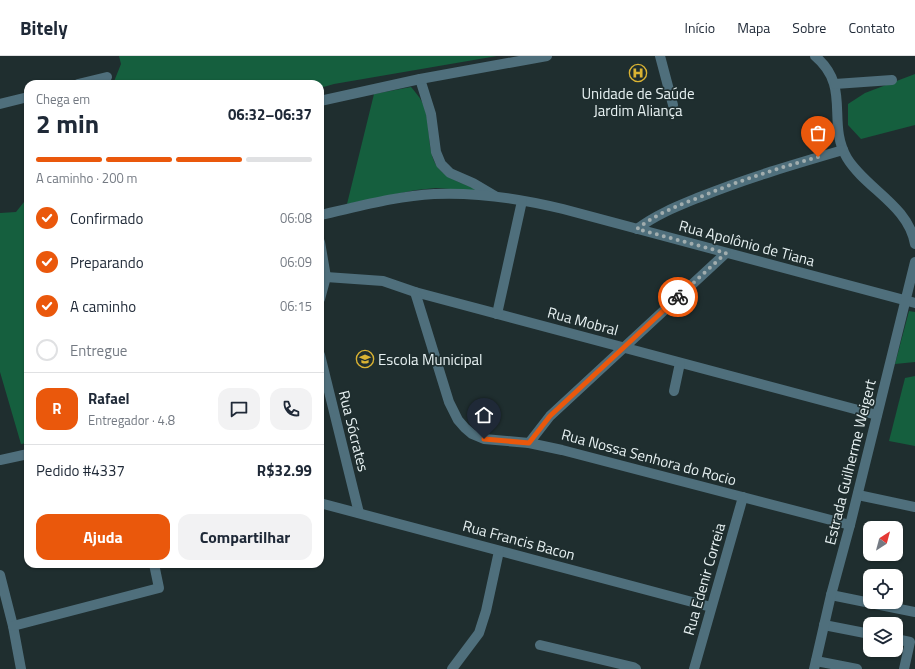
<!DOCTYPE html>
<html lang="pt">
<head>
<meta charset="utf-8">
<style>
  :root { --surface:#fff; --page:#f2f2f3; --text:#1f2937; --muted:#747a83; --line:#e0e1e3; --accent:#ea580c }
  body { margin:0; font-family:"Titillium Web",sans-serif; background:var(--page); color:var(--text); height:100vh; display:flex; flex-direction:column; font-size:15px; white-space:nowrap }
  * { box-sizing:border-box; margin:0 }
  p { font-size:13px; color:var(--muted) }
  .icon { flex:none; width:22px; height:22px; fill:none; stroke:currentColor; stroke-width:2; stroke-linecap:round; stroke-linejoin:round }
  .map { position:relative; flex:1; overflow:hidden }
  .drawer { position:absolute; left:24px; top:24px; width:300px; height:488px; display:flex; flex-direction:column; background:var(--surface); border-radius:12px; box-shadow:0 1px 3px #0004 }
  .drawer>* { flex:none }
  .needle { width:26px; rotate:36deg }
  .fabs { position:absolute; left:863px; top:465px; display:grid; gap:8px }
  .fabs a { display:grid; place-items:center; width:40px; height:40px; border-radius:8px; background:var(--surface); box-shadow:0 1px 3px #0004; font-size:20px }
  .pin { position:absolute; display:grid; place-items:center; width:34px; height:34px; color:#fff; margin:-41px -17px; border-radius:50% 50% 50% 0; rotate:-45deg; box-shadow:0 0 4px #0007 }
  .pin .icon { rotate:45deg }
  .courier { position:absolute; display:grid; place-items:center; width:40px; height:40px; margin:-20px; border:3px solid #ea580c; border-radius:50%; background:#fff; color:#222; box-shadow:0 1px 5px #0007 }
  .overview em { font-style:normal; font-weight:700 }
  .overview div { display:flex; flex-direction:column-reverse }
  .overview { display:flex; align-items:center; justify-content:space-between; height:68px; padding:0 12px }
  h1 { font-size:26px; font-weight:700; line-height:30px }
  .bar { display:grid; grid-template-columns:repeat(4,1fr); gap:6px 4px; align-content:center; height:48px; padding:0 12px }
  .bar i { height:5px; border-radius:3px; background:var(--line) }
  .bar .active { background:var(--accent) }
  .bar p { grid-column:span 4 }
  .line { display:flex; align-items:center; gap:10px; padding:0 12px; border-top:1px solid var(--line) }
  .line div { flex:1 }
  .round { display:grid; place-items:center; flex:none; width:42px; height:42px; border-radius:12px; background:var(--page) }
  ol { padding:0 12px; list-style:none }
  li { display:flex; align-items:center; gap:12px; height:44px }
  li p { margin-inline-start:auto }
  li .icon { padding:4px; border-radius:50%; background:var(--accent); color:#fff; stroke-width:4 }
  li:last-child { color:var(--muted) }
  li i { width:22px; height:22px; border:2px solid var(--line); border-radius:50% }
  .primary-button { display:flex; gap:8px; margin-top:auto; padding:8px 12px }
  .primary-button a { flex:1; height:46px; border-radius:12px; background:var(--accent); color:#fff; font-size:16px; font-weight:700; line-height:46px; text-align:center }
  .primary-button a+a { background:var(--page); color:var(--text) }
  header { display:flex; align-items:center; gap:24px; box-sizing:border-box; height:56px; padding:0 20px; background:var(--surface); border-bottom:1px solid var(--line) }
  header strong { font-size:19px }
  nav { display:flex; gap:22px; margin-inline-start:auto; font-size:14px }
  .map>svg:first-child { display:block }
</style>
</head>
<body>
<header>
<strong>Bitely</strong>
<nav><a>Início</a><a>Mapa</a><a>Sobre</a><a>Contato</a></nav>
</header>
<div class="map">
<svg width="915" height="613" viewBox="0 0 915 613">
  <rect width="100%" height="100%" fill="#1f2e2f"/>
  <g fill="#155f3e">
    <polygon points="119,0 497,0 334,28 320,32 320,28 113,28 121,8"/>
    <polygon points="915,18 915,69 861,83 848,69 848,48 865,37"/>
    <path d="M411,31C415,36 419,40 422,46C433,67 424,99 441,115C452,126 467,128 479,135L436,132L416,134L347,148L374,38Z"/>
    <polygon points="28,141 28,387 21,388 0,316 0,157 16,156"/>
    <polygon points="909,255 915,256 915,306 895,308"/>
    <polygon points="915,320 915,390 889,385 905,322"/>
  </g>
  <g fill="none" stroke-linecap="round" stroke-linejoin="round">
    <g stroke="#4f6f7c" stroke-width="10">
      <polyline points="660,0 673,49"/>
      <path d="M815,0C852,31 826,66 847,102C866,133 908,149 915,188"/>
      <polyline points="420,23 431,58 436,96 441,108 450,117 473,127 495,140"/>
      <polyline points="78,28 107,21"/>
      <polyline points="835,28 892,24"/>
      <polyline points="320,45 420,23 547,0"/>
      <polyline points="0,48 28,41"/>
      <path d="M320,159C357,151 396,140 434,138C477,136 522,143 563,153L915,247"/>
      <path d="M637,173C657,158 678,150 700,141C747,122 795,108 843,94"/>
      <polyline points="320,186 326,221 320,243"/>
      <polyline points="326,221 383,225 415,236 877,359"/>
      <polyline points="415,236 449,346 458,364 465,372 472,378 484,383 529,387 562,394 850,469"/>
      <polyline points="497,258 522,145"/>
      <polyline points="320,299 359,457"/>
      <polyline points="674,335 680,307"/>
      <polyline points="529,387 550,360 726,197"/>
      <polyline points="0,404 28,398"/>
      <polyline points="858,439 915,451"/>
      <polyline points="320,447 711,551"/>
      <polyline points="0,519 13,570 21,613"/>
      <polyline points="831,539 915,556"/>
      <polyline points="824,569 870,578"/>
      <polyline points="13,570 159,532 154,508"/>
      <polyline points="896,583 910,586 904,613"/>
      <polyline points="540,589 633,611 636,613"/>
      <polyline points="816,605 857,613"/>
      <polyline points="452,613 479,577 486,555 499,495"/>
      <polyline points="694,613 743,441"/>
      <polyline points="814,613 831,539 850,469 915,206"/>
    </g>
  </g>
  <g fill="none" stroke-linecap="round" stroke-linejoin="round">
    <path stroke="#a1adae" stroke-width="4" stroke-dasharray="0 7.2" d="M678,241L726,197L637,173C656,158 677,150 700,141C738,125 778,112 818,101"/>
    <polyline stroke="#ea580c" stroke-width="5" points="484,383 529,387 550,360 678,241"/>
  </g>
  <defs>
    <symbol id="hospital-ring" viewBox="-11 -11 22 22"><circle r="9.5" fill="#1f2e2f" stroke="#dab333" stroke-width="1.5"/><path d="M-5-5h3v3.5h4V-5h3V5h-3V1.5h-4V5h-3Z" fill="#dab333"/></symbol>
    <symbol id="school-ring" viewBox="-11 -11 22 22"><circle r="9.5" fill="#1f2e2f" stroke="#dab333" stroke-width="1.5"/><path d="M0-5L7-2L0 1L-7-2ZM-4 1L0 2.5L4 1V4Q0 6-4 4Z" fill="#dab333"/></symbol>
  </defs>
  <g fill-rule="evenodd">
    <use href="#hospital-ring" x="628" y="7" width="20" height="20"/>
    <use href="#school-ring" x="355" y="293" width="20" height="20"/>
  </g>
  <g text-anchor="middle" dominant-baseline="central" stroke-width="3.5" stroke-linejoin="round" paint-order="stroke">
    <g font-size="15" fill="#e7f1f2" stroke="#1f2e2f">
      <text x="638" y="37">Unidade de Saúde<tspan x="638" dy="17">Jardim Aliança</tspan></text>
      <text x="378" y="303" text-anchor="start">Escola Municipal</text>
    </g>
    <g font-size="15" fill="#e7f1f2" stroke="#1f2e2f">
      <text transform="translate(747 187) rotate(15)">Rua Apolônio de Tiana</text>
      <text transform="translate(583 265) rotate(15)">Rua Mobral</text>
      <text transform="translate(354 375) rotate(76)">Rua Sócrates</text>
      <text transform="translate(649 401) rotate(15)">Rua Nossa Senhora do Rocio</text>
      <text transform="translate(850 406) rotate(-76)">Estrada Guilherme Weigert</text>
      <text transform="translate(519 484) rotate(15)">Rua Francis Bacon</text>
      <text transform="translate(704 523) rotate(-74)">Rua Edenir Correia</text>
    </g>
  </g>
</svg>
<div class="fabs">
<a><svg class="needle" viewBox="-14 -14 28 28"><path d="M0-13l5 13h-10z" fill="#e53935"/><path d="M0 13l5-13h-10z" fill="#747a83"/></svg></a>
<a><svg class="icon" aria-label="locate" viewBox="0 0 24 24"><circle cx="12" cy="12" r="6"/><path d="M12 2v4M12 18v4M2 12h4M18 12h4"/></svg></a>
<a><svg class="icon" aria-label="layers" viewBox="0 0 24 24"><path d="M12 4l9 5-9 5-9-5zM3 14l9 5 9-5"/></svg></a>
</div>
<div class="pin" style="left:818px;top:101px;background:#ea580c"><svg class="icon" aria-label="bag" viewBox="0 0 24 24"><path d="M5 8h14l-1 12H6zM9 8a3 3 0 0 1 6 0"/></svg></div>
<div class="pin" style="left:484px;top:383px;background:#1f2937"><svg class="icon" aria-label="home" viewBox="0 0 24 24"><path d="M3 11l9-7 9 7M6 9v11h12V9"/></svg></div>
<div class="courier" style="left:678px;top:241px"><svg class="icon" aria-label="bike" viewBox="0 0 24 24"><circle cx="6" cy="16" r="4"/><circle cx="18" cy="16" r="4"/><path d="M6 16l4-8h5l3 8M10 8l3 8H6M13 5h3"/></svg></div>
<section class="drawer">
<div class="overview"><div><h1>2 min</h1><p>Chega em</p></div><em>06:32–06:37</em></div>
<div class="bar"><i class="active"></i><i class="active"></i><i class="active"></i><i></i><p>A caminho · 200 m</p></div>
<ol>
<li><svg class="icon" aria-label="check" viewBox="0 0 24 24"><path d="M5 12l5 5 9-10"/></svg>Confirmado<p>06:08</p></li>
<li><svg class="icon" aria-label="check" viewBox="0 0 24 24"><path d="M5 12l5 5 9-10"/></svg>Preparando<p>06:09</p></li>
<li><svg class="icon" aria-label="check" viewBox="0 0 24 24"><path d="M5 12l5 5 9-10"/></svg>A caminho<p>06:15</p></li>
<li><i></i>Entregue</li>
</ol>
<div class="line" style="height:72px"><b class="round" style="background:var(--accent);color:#fff">R</b><div><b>Rafael</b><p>Entregador · 4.8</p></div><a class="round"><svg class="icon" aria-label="chat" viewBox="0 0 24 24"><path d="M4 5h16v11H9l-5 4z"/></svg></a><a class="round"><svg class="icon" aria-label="phone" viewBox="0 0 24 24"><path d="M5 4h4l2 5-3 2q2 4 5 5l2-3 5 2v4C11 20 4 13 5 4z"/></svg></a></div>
<div class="line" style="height:52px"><div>Pedido #4337</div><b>R$32.99</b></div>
<div class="primary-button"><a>Ajuda</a><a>Compartilhar</a></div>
</section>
</div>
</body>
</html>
